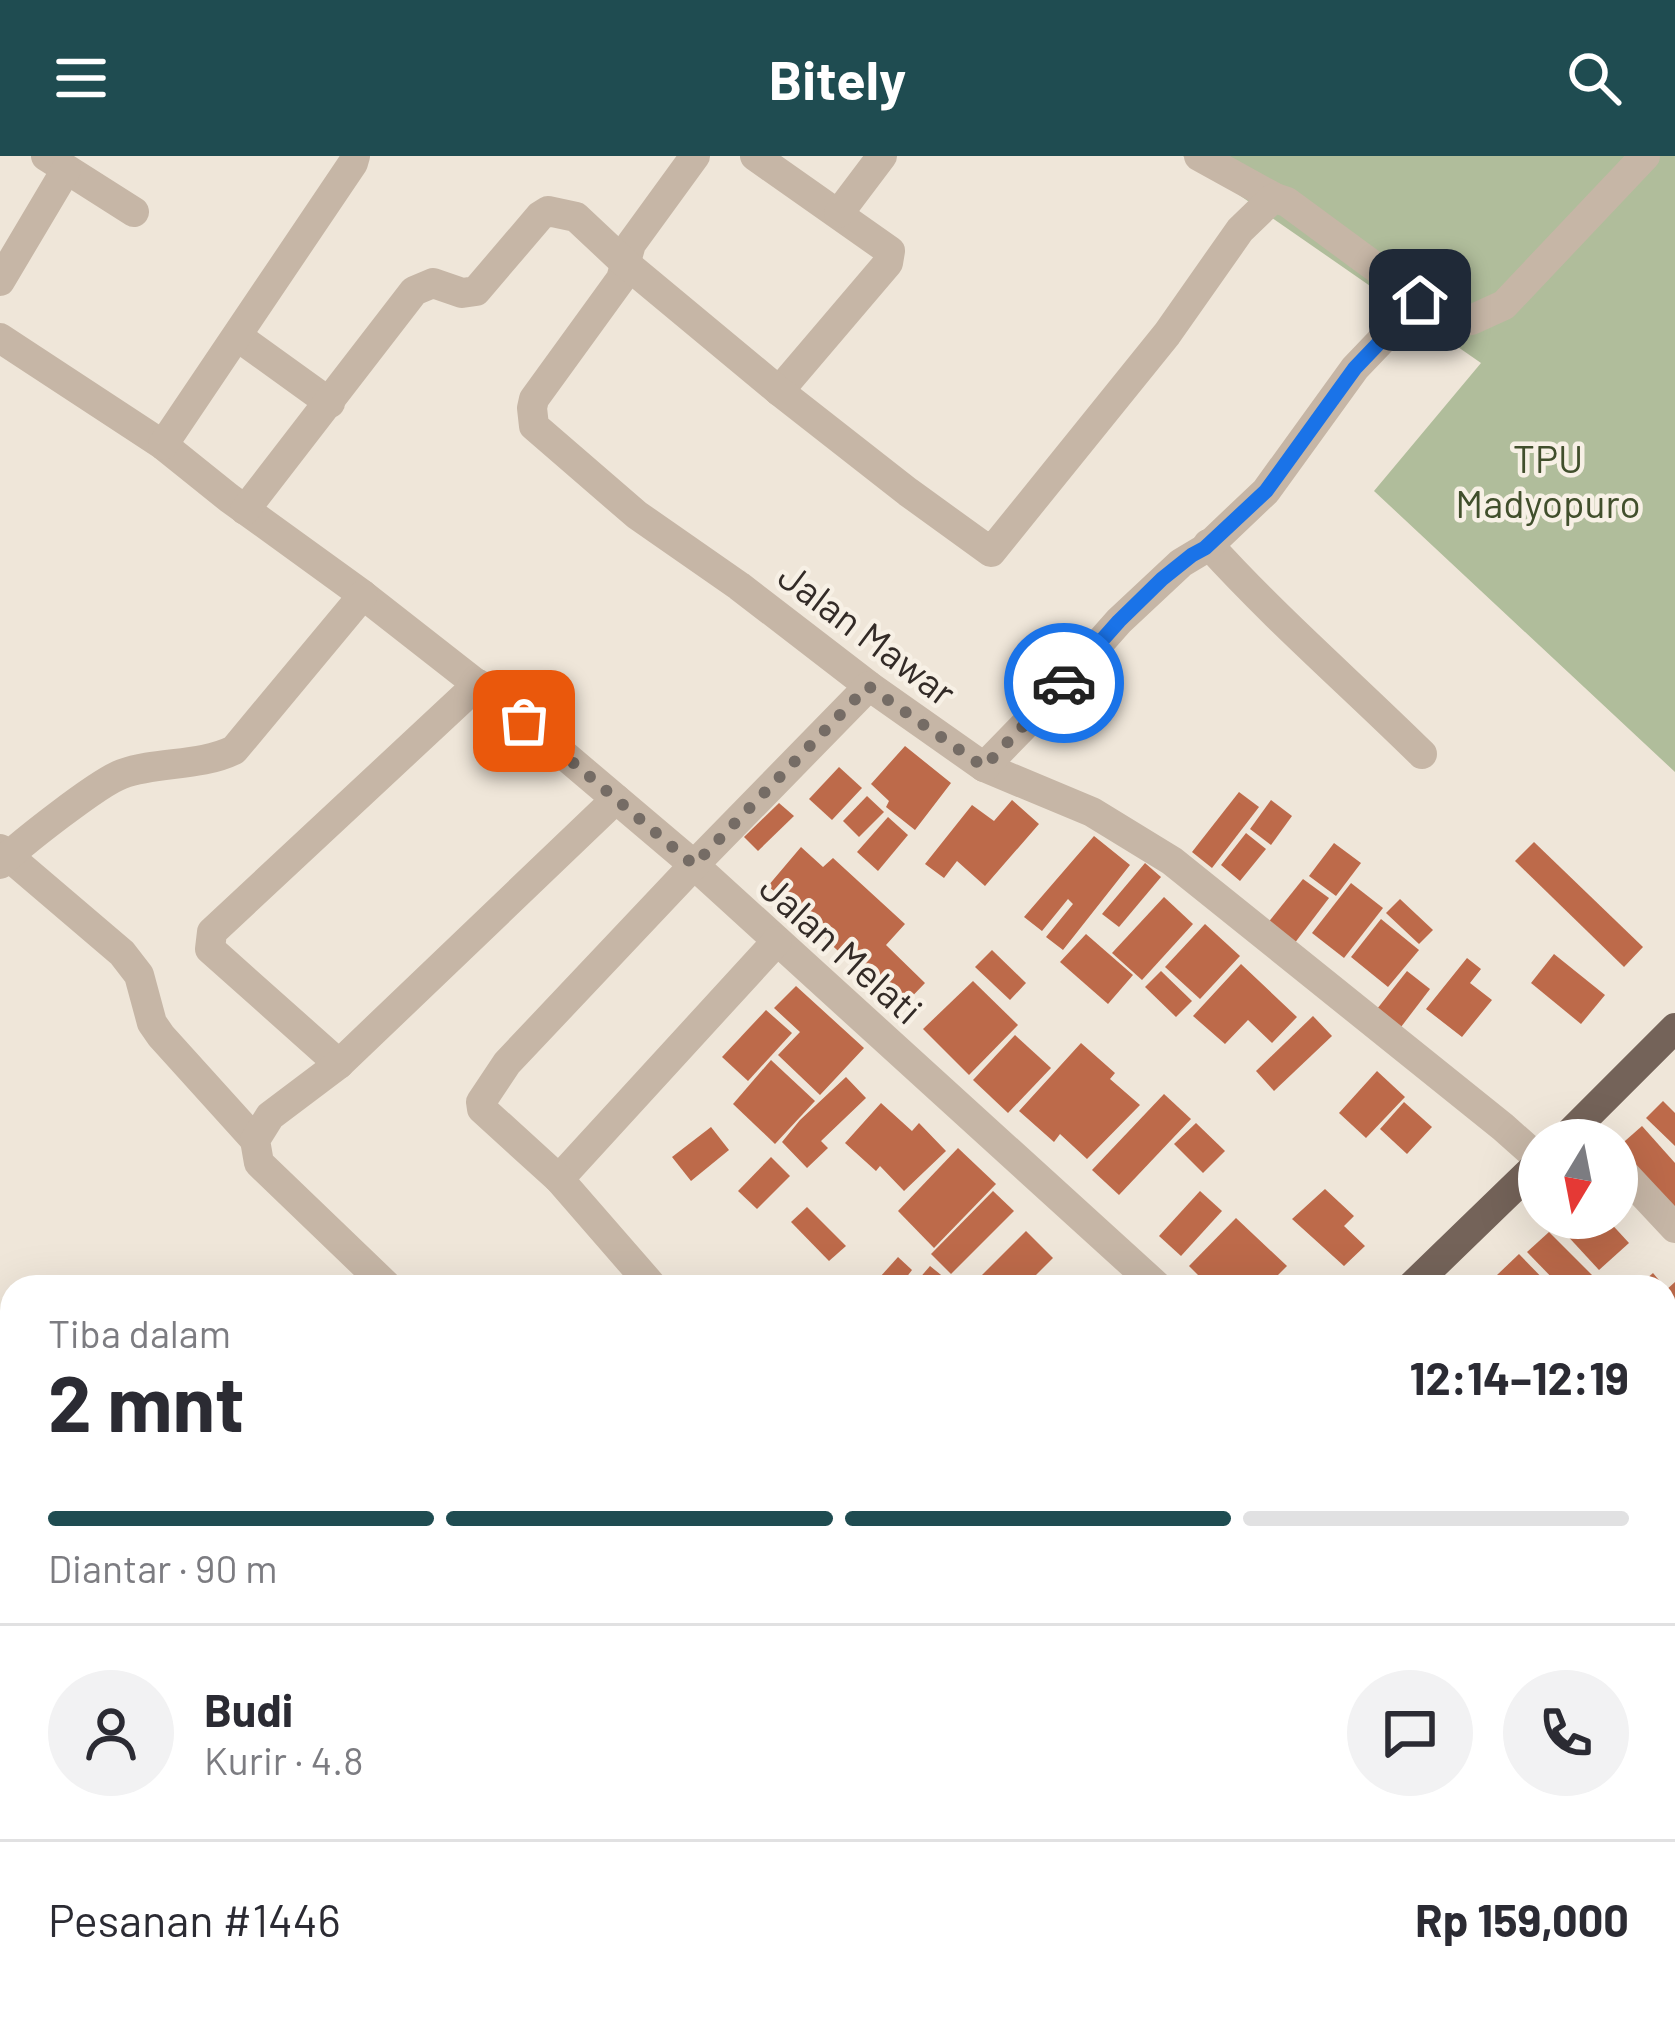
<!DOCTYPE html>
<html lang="id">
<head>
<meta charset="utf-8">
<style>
  :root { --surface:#fff; --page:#f2f2f3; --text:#2b2b33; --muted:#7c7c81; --line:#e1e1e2; --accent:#1f4c51 }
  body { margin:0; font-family:Barlow,sans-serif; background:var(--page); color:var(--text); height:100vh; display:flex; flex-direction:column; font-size:45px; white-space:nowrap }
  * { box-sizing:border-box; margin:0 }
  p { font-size:39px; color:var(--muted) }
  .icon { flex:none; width:66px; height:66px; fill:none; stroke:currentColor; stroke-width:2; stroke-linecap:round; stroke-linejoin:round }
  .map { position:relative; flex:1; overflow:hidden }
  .sheet { position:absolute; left:0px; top:1119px; width:1677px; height:744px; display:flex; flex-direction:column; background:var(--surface); border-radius:36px 36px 0 0; box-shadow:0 12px 48px #0002 }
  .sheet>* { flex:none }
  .needle { width:78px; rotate:190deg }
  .fabs { position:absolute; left:1518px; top:963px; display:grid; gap:24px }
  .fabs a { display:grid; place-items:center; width:120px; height:120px; border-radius:50%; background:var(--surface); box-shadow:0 12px 48px #0002; font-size:60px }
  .pin { position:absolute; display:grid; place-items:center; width:102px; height:102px; color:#fff; margin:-51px; border-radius:24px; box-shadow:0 6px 18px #0006 }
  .courier { position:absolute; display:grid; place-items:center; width:120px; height:120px; margin:-60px; border:9px solid #1a73e8; border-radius:50%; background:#fff; color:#222; box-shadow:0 3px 15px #0007 }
  .overview em { font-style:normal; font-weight:700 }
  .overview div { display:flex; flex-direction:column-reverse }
  .overview { display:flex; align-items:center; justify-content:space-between; height:204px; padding:0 48px }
  h1 { font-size:78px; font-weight:700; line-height:90px }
  .bar { display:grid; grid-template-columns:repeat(4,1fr); gap:18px 12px; align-content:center; height:144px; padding:0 48px }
  .bar i { height:15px; border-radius:9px; background:var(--line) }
  .bar .active { background:var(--accent) }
  .bar p { grid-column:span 4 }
  .line { display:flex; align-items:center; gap:30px; padding:0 48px; border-top:3px solid var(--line) }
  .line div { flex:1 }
  .round { display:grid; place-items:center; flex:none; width:126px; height:126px; border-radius:63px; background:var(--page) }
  header { display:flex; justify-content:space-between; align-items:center; height:156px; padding:0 48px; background:var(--accent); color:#fff; font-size:54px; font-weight:700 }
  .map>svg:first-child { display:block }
</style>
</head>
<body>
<header><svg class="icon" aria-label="menu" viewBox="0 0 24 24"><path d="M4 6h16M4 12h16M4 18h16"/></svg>Bitely<svg class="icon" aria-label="search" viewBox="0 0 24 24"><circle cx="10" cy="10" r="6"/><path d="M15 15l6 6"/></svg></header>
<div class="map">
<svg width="1675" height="1863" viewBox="0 0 1675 1863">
  <rect width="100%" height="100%" fill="#efe6d9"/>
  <polygon fill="#b0bd9b" points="1183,0 1675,0 1675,616 1374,335 1481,207"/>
  <g fill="#bd6a4a">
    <polygon points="905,590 951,627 915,674 886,651 889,645 871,628"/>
    <polygon points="839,611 862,632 832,664 809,643"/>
    <polygon points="1239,636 1259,651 1212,712 1192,696"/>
    <polygon points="867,640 884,656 859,681 843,665"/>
    <polygon points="1012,644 1039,668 985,730 957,705 944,722 925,708 972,649 994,665"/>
    <polygon points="1271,644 1292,660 1271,689 1250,673"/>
    <polygon points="779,647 794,660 758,695 744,681"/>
    <polygon points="888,661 908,679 878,715 857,696"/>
    <polygon points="1246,677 1266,693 1240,725 1221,709"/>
    <polygon points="1094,680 1130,709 1063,794 1046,781 1073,748 1068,743 1042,775 1024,761"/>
    <polygon points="1534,686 1643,791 1624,811 1515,705"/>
    <polygon points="1334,687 1361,707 1336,740 1309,720"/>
    <polygon points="801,691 823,711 833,702 905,768 886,789 925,827 900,853 820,778 815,784 784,759 792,750 768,730"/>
    <polygon points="1145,707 1161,721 1119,771 1102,758"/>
    <polygon points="1303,723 1329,742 1294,788 1267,768"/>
    <polygon points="1351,727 1383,752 1344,802 1312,777"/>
    <polygon points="1164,741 1193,768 1142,824 1112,797"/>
    <polygon points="1400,743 1433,774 1419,788 1386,757"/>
    <polygon points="1381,763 1419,794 1388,831 1351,801"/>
    <polygon points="1205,768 1240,800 1200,843 1165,811"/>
    <polygon points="1086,778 1133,819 1108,848 1060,806"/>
    <polygon points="992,794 1026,827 1010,844 975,811"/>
    <polygon points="1554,798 1605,839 1581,868 1531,827"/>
    <polygon points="1467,802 1481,813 1470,827 1492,844 1462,881 1426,853"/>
    <polygon points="1241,808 1297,861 1272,887 1248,864 1225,888 1193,860"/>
    <polygon points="1161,815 1192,845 1176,861 1145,831"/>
    <polygon points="1407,815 1430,833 1401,871 1377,853"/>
    <polygon points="973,825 1018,869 969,919 923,873"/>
    <polygon points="796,830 864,892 820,939 778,899 800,876 774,852"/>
    <polygon points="766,854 792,877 748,925 722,901"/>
    <polygon points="1313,860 1332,880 1274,935 1256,915"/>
    <polygon points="1015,879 1051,912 1008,957 973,924"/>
    <polygon points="1081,887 1115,917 1110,923 1140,949 1087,1003 1060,978 1054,986 1019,955"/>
    <polygon points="771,904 815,945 775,988 733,948"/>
    <polygon points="1377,915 1405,941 1366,982 1339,957"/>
    <polygon points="846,921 866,942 821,985 828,992 807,1012 782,986 800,964"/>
    <polygon points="1164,938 1191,963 1119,1039 1092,1014"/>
    <polygon points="1663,945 1675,957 1675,990 1646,962"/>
    <polygon points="1404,946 1432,971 1407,998 1380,973"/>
    <polygon points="881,947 912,975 919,967 946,995 904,1035 880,1010 876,1015 845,987"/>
    <polygon points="1196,967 1225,995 1203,1017 1174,988"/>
    <polygon points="1642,970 1675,1007 1675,1057 1617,1000 1617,992"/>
    <polygon points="711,971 729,994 691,1025 672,1001"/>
    <polygon points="958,992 996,1028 934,1092 898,1055"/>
    <polygon points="771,1001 790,1020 757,1053 738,1035"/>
    <polygon points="1325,1033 1354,1060 1344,1070 1365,1090 1344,1110 1292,1063"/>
    <polygon points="993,1035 1014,1055 951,1118 931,1098"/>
    <polygon points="1200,1035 1222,1055 1181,1100 1159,1080"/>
    <polygon points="807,1051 846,1090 829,1105 791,1066"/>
    <polygon points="1236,1062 1287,1110 1266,1131 1210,1131 1189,1110"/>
    <polygon points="1551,1062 1606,1062 1629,1087 1599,1114"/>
    <polygon points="1026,1075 1053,1102 1024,1131 992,1131 981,1120"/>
    <polygon points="1549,1076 1593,1120 1581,1131 1561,1131 1527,1096"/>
    <polygon points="1519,1098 1551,1131 1509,1131 1497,1119"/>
    <polygon points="898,1101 912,1114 899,1131 871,1131"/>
    <polygon points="930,1110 956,1131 912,1131"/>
    <polygon points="1653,1117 1663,1129 1661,1131 1637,1131"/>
    <polygon points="1675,1126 1675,1203 1665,1213 1665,1178 1670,1174 1665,1168 1665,1135"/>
    <polygon points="1675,1212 1675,1275 1665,1285 1665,1222"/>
    <polygon points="1668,1416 1675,1423 1675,1488 1665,1498 1665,1419"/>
    <polygon points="1665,1603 1675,1611 1675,1634 1665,1647"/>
    <polygon points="1675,1731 1675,1757 1665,1750 1665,1746"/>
    <polygon points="1675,1818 1675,1863 1643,1863 1650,1851 1665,1851 1665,1836"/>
    <polygon points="731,1851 776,1851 764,1863 744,1863"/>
    <polygon points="933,1851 1011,1851 1003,1863 926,1863"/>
    <polygon points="1018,1851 1070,1851 1073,1853 1067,1863 1038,1863"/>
    <polygon points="1081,1851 1140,1851 1134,1863 1074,1863"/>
    <polygon points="1151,1851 1160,1851 1177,1859 1176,1863 1145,1863"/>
    <polygon points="1216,1851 1239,1851 1264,1863 1222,1863 1212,1858"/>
    <polygon points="1347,1851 1374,1851 1395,1863 1340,1863"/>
    <polygon points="1383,1851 1441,1851 1434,1863 1404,1863"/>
    <polygon points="1443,1851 1471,1851 1465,1863 1437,1863"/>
    <polygon points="1476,1851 1497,1858 1495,1863 1470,1863"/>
    <polygon points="1534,1851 1598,1851 1592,1863 1560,1863"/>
  </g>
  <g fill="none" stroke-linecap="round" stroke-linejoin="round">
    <g stroke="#c6b6a6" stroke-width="30">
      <polyline points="46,0 134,56"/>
      <polyline points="695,0 631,88 621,123 534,243 532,252 534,270 637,359 739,430 869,530 984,611 1092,656 1172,705 1503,971 1539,1003"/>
      <polyline points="755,0 890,95 888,107 779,235"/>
      <polyline points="1199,0 1275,42"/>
      <polyline points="839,57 882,0"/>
      <polyline points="0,125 66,14"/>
      <polyline points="237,180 330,247"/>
      <polyline points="0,182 163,289 229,342 363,439 524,565 694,709 1158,1131"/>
      <polyline points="163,289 353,7 355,0"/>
      <polyline points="245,354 414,135 433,127 462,137 476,135 540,60 548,55 576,61 625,107 779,235 908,336 991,396 1167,178 1240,74 1271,44 1275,42 1287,46 1420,144 1461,165 1471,164 1504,149 1645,0"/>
      <path d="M1208,388C1275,462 1351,528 1422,598"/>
      <polyline points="984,611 1050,543 1119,465 1181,407 1206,392 1266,335 1355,212 1420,144"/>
      <polyline points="0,693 122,797 139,819 152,867 161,880 255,984"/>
      <path d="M0,708C19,689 99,626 122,618C158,605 199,611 234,594L363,439"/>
      <polyline points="339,908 210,793 212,776 478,528"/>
      <polyline points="1617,1010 1675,1072"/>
      <polyline points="559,1023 777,785"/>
      <polyline points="388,1131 259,1007 255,984 270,960 339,908 616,643"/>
      <polyline points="653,1131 559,1023 482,953 481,946 507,907 694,709 869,530"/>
      <polyline points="1665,1770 1675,1775"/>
      <polyline points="420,1851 431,1863"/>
      <polyline points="1265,1851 1288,1863"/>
      <polyline points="1503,1851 1516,1858 1514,1863"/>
      <polyline points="1315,1863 1319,1851"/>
    </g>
    <polyline stroke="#c6b6a6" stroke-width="30" points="1665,1573 1675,1581"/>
    <g stroke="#746359" stroke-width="30">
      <polyline points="1563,984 1675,872"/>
      <polyline points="1411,1131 1539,1007"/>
      <polyline points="559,1863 575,1851"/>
    </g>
  </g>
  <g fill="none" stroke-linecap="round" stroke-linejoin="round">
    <polyline stroke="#756c65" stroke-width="12" stroke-dasharray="0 21.6" points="524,565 694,709 868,530 984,611 1064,527"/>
    <polyline stroke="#1a73e8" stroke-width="15" points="1064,527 1119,465 1162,423 1192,399 1205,392 1266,335 1355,212 1420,144"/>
  </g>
  <g text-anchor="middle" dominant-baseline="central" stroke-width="9" stroke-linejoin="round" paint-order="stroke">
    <g font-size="39" fill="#414f2c" stroke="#f7f0e5">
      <text x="1548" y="301">TPU<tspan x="1548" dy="45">Madyopuro</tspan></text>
    </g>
    <g font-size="39" fill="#332b27" stroke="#f7f0e5">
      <text transform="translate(868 477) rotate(37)">Jalan Mawar</text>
      <text transform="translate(842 792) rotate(42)">Jalan Melati</text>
    </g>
  </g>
</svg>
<div class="fabs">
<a><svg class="needle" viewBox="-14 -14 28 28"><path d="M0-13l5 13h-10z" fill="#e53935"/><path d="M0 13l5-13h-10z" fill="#7c7c81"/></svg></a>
</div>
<div class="pin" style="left:524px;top:565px;background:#ea580c"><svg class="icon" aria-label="bag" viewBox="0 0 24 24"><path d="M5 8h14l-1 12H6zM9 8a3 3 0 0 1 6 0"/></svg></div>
<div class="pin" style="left:1420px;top:144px;background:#1f2937"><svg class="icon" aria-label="home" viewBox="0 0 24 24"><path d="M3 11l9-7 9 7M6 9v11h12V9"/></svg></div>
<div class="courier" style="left:1064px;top:527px"><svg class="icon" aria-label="car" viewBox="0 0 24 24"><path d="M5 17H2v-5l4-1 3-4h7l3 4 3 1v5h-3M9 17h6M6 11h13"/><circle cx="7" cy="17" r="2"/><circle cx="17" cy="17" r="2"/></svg></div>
<section class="sheet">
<div class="overview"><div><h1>2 mnt</h1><p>Tiba dalam</p></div><em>12:14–12:19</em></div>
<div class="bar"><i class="active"></i><i class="active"></i><i class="active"></i><i></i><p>Diantar · 90 m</p></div>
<div class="line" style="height:216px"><a class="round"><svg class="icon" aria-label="person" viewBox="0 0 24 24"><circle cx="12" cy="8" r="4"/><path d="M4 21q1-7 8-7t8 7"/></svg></a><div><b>Budi</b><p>Kurir · 4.8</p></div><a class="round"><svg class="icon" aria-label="chat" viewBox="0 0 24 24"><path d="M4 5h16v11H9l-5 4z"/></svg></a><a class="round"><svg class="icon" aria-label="phone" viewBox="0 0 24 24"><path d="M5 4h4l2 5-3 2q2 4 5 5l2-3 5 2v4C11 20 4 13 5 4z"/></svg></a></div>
<div class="line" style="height:156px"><div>Pesanan #1446</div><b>Rp 159,000</b></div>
</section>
</div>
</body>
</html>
